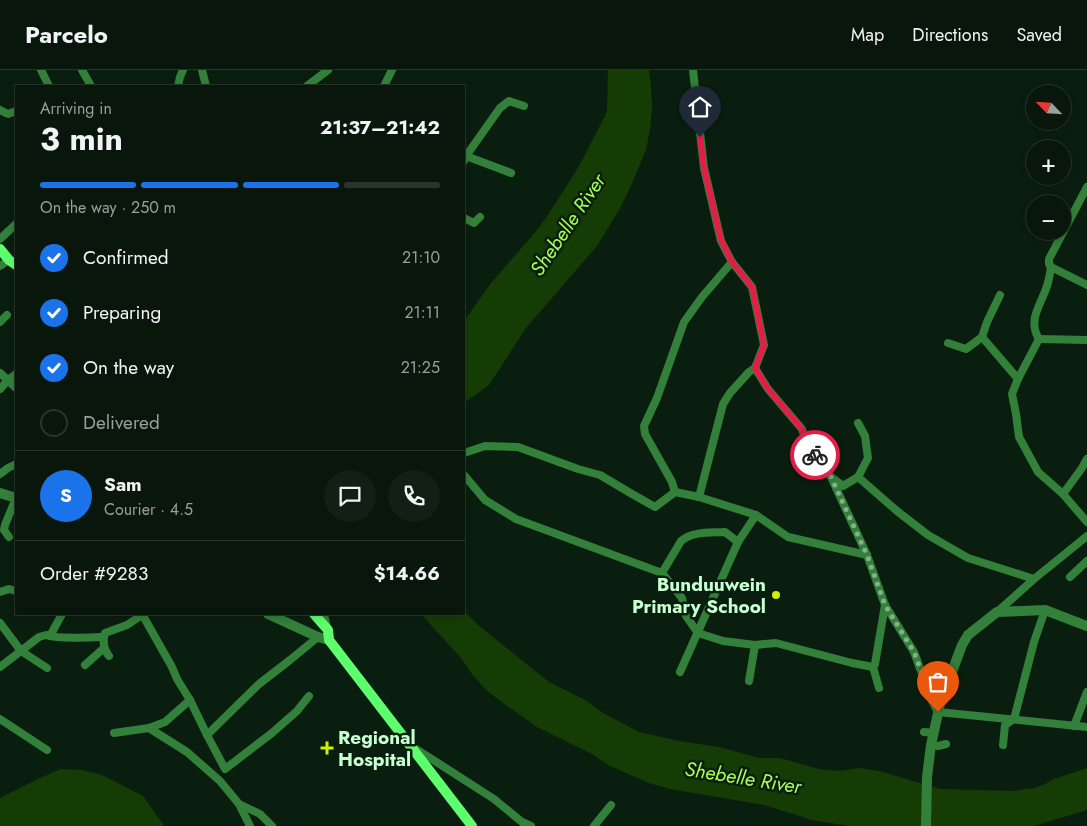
<!DOCTYPE html>
<html lang="en">
<head>
<meta charset="utf-8">
<style>
  :root { --surface:#08160b; --page:#111f14; --text:#f1f3f6; --muted:#989f9d; --line:#29352c; --accent:#1a73e8 }
  body { margin:0; font-family:Jost,sans-serif; background:var(--page); color:var(--text); height:100vh; display:flex; flex-direction:column; font-size:19px; white-space:nowrap }
  * { box-sizing:border-box; margin:0 }
  p { font-size:16px; color:var(--muted) }
  .icon { flex:none; width:28px; height:28px; fill:none; stroke:currentColor; stroke-width:2; stroke-linecap:round; stroke-linejoin:round }
  .map { position:relative; flex:1; overflow:hidden }
  .side { position:absolute; left:15px; top:15px; width:450px; height:530px; display:flex; flex-direction:column; background:var(--surface); border-radius:0px; box-shadow:0 2px 8px #0003,0 0 0 1px var(--line) }
  .side>* { flex:none }
  .needle { width:32px; rotate:295deg }
  .fabs { position:absolute; left:1026px; top:15px; display:grid; gap:10px }
  .fabs a { display:grid; place-items:center; width:45px; height:45px; border-radius:50%; background:var(--surface); box-shadow:0 2px 8px #0003,0 0 0 1px var(--line); font-size:25px }
  .pin { position:absolute; display:grid; place-items:center; width:42px; height:42px; color:#fff; margin:-51px -21px; border-radius:50% 50% 50% 0; rotate:-45deg; box-shadow:0 0 5px #0007 }
  .pin .icon { rotate:45deg }
  .courier { position:absolute; display:grid; place-items:center; width:50px; height:50px; margin:-25px; border:4px solid #e11d48; border-radius:50%; background:#fff; color:#222; box-shadow:0 1px 6px #0007 }
  .overview em { font-style:normal; font-weight:700 }
  .overview div { display:flex; flex-direction:column-reverse }
  .overview { display:flex; align-items:center; justify-content:space-between; height:85px; padding:0 25px }
  h1 { font-size:32px; font-weight:700; line-height:38px }
  .bar { display:grid; grid-template-columns:repeat(4,1fr); gap:8px 5px; align-content:center; height:60px; padding:0 25px }
  .bar i { height:6px; border-radius:4px; background:var(--line) }
  .bar .active { background:var(--accent) }
  .bar p { grid-column:span 4 }
  .line { display:flex; align-items:center; gap:12px; padding:0 25px; border-top:1px solid var(--line) }
  .line div { flex:1 }
  .round { display:grid; place-items:center; flex:none; width:52px; height:52px; border-radius:26px; background:var(--page) }
  ol { padding:0 25px; list-style:none }
  li { display:flex; align-items:center; gap:15px; height:55px }
  li p { margin-inline-start:auto }
  li .icon { padding:5px; border-radius:50%; background:var(--accent); color:#fff; stroke-width:4 }
  li:last-child { color:var(--muted) }
  li i { width:28px; height:28px; border:2px solid var(--line); border-radius:50% }
  header { display:flex; align-items:center; gap:30px; box-sizing:border-box; height:70px; padding:0 25px; background:var(--surface); border-bottom:1px solid var(--line) }
  header strong { font-size:24px }
  nav { display:flex; gap:28px; margin-inline-start:auto; font-size:18px }
  .map>svg:first-child { display:block }
</style>
</head>
<body>
<header>
<strong>Parcelo</strong>
<nav><a>Map</a><a>Directions</a><a>Saved</a></nav>
</header>
<div class="map">
<svg width="1087" height="756" viewBox="0 0 1087 756">
  <rect width="100%" height="100%" fill="#0a1e0f"/>
  <g fill="#163c06">
    <polygon points="608,0 649,0 651,17 652,38 650,59 646,80 629,120 619,140 597,176 526,258 489,315 464,333 464,251 491,213 532,166 546,148 578,98 607,42"/>
    <polygon points="464,541 478,555 549,612 587,631 603,643 639,662 679,671 719,677 759,688 780,688 819,699 839,701 859,698 879,701 940,719 1013,721 1035,718 1045,714 1054,709 1087,698 1087,740 1034,756 849,756 812,750 764,735 670,719 649,713 610,696 592,684 537,657 503,633 486,620 472,604 461,588 421,544 464,544"/>
    <polygon points="61,699 82,700 102,705 143,726 164,756 0,756 0,728 40,708"/>
  </g>
  <g fill="none" stroke-linecap="round" stroke-linejoin="round">
    <g stroke="#32803a" stroke-width="8">
      <polyline points="41,0 49,16"/>
      <polyline points="82,0 91,16"/>
      <polyline points="202,0 206,16"/>
      <polyline points="693,0 704,98 721,171 732,192 752,217 764,275 755,298 749,302 730,323 723,334 699,427"/>
      <polyline points="178,16 180,7 183,0"/>
      <polyline points="307,16 328,0"/>
      <polyline points="384,16 392,0"/>
      <polyline points="0,40 8,44 16,41"/>
      <polyline points="466,86 511,103"/>
      <polyline points="464,91 466,86 500,38 509,31 524,36"/>
      <polyline points="1087,117 1049,189 1049,194 1051,197 1087,215"/>
      <polyline points="464,148 474,153 480,147"/>
      <polyline points="0,169 16,154"/>
      <polyline points="0,196 9,190"/>
      <polyline points="0,252 7,245"/>
      <polyline points="982,267 1018,309"/>
      <polyline points="1039,269 1018,309 1012,324 1016,344 1019,367 1038,402 1063,424 1087,452"/>
      <path d="M1039,269C1027,250 1041,235 1047,216C1049,210 1050,203 1051,197"/>
      <polyline points="1039,269 1087,270"/>
      <polyline points="948,273 966,279 982,267 987,252 1000,225"/>
      <polyline points="755,298 768,319 802,359 807,375 831,407 867,485 885,535 914,582 932,631 938,642 1087,657"/>
      <polyline points="0,303 16,318"/>
      <polyline points="0,319 8,310 16,304"/>
      <polyline points="464,383 485,376 518,377 578,399 600,405 632,424 655,437 675,422 699,427 756,445 788,467 867,485"/>
      <polyline points="0,404 8,398 16,394"/>
      <polyline points="464,405 485,430 516,449 662,503 682,528 686,546 698,563 723,571 755,575 776,573 852,593 873,597"/>
      <polyline points="831,407 843,416 858,407 868,388 865,366 858,353"/>
      <polyline points="858,407 897,441 928,465 968,488 1034,509"/>
      <polyline points="675,422 672,412 645,364 644,356 657,328 684,252 702,227 732,192"/>
      <polyline points="1063,424 1082,398 1087,389"/>
      <polyline points="9,467 4,460 5,455 16,428"/>
      <path d="M662,503L681,471C692,461 711,463 725,462L738,472"/>
      <polyline points="1070,507 1087,491"/>
      <polyline points="0,522 9,519 16,521"/>
      <polyline points="997,542 1034,509 1087,466"/>
      <polyline points="142,544 172,597 177,609 190,630 207,665 225,699 272,663 297,641 309,626"/>
      <polyline points="324,544 327,558"/>
      <polyline points="0,553 21,581 47,598"/>
      <polyline points="50,566 62,544"/>
      <path d="M109,586C104,580 102,571 105,563L127,555L142,545"/>
      <polyline points="85,595 104,578"/>
      <path d="M0,597L39,567L46,565C60,570 88,567 103,567"/>
      <polyline points="873,597 875,594 885,535"/>
      <polyline points="873,597 879,618"/>
      <polyline points="680,602 738,472 756,445"/>
      <polyline points="749,611 755,575"/>
      <polyline points="0,649 47,680"/>
      <polyline points="1074,656 1087,622"/>
      <polyline points="149,658 187,682 220,711 239,734 250,756"/>
      <polyline points="924,662 933,663"/>
      <polyline points="114,663 149,658 165,652 190,630"/>
      <polyline points="207,665 259,614 290,590 318,567"/>
      <polyline points="931,675 938,676 946,674"/>
      <polyline points="1003,675 1005,655 1014,649 1034,572 1045,540"/>
      <polyline points="413,677 494,729 522,752 531,756"/>
      <polyline points="239,734 260,744 272,756"/>
      <polyline points="594,756 611,735"/>
    </g>
    <g stroke="#32803a" stroke-width="10">
      <polyline points="0,423 16,428"/>
      <polyline points="268,544 318,567 329,570"/>
      <polyline points="926,756 927,707 931,675 940,634 962,575 968,565 997,542 1045,540 1087,556"/>
    </g>
    <g stroke="#5eff6c" stroke-width="10">
      <polyline points="0,179 9,190 16,195"/>
      <polyline points="314,544 328,560 329,570 472,756"/>
    </g>
  </g>
  <g fill="none" stroke-linecap="round" stroke-linejoin="round">
    <polyline stroke="#85b08d" stroke-width="5" stroke-dasharray="0 9" points="815,385 831,407 867,485 885,535 914,582 932,630 938,642"/>
    <polyline stroke="#e11d48" stroke-width="6" points="700,67 704,98 721,170 732,192 752,217 764,275 755,298 768,319 802,359 807,375 815,385"/>
  </g>
  <g fill="#ccf200" stroke="#0a1e0f" stroke-width="2">
    <circle cx="776" cy="525" r="5"/>
    <path d="M324.5 670.5h5v5h5v5h-5v5h-5v-5h-5v-5h5z"/>
  </g>
  <g text-anchor="middle" dominant-baseline="central" stroke-width="5" stroke-linejoin="round" paint-order="stroke">
    <g font-size="19" font-weight="bold" fill="#c7ffd1" stroke="#0a1e0f" text-anchor="end">
      <text x="766" y="514">Bunduuwein<tspan x="766" dy="22">Primary School</tspan></text>
      <text x="338" y="667" text-anchor="start">Regional<tspan x="338" dy="22">Hospital</tspan></text>
    </g>
    <g font-size="20" font-style="italic" fill="#a6ff55" stroke="#0a1e0f">
      <text transform="translate(568 155) rotate(-56)">Shebelle River</text>
      <text transform="translate(743 708) rotate(9)">Shebelle River</text>
    </g>
  </g>
</svg>
<div class="fabs">
<a><svg class="needle" viewBox="-14 -14 28 28"><path d="M0-13l5 13h-10z" fill="#e53935"/><path d="M0 13l5-13h-10z" fill="#989f9d"/></svg></a>
<a>+</a>
<a>−</a>
</div>
<div class="pin" style="left:938px;top:642px;background:#ea580c"><svg class="icon" aria-label="bag" viewBox="0 0 24 24"><path d="M5 8h14l-1 12H6zM9 8a3 3 0 0 1 6 0"/></svg></div>
<div class="pin" style="left:700px;top:67px;background:#1f2937"><svg class="icon" aria-label="home" viewBox="0 0 24 24"><path d="M3 11l9-7 9 7M6 9v11h12V9"/></svg></div>
<div class="courier" style="left:815px;top:385px"><svg class="icon" aria-label="bike" viewBox="0 0 24 24"><circle cx="6" cy="16" r="4"/><circle cx="18" cy="16" r="4"/><path d="M6 16l4-8h5l3 8M10 8l3 8H6M13 5h3"/></svg></div>
<section class="side">
<div class="overview"><div><h1>3 min</h1><p>Arriving in</p></div><em>21:37–21:42</em></div>
<div class="bar"><i class="active"></i><i class="active"></i><i class="active"></i><i></i><p>On the way · 250 m</p></div>
<ol>
<li><svg class="icon" aria-label="check" viewBox="0 0 24 24"><path d="M5 12l5 5 9-10"/></svg>Confirmed<p>21:10</p></li>
<li><svg class="icon" aria-label="check" viewBox="0 0 24 24"><path d="M5 12l5 5 9-10"/></svg>Preparing<p>21:11</p></li>
<li><svg class="icon" aria-label="check" viewBox="0 0 24 24"><path d="M5 12l5 5 9-10"/></svg>On the way<p>21:25</p></li>
<li><i></i>Delivered</li>
</ol>
<div class="line" style="height:90px"><b class="round" style="background:var(--accent);color:#fff">S</b><div><b>Sam</b><p>Courier · 4.5</p></div><a class="round"><svg class="icon" aria-label="chat" viewBox="0 0 24 24"><path d="M4 5h16v11H9l-5 4z"/></svg></a><a class="round"><svg class="icon" aria-label="phone" viewBox="0 0 24 24"><path d="M5 4h4l2 5-3 2q2 4 5 5l2-3 5 2v4C11 20 4 13 5 4z"/></svg></a></div>
<div class="line" style="height:65px"><div>Order #9283</div><b>$14.66</b></div>
</section>
</div>
</body>
</html>
